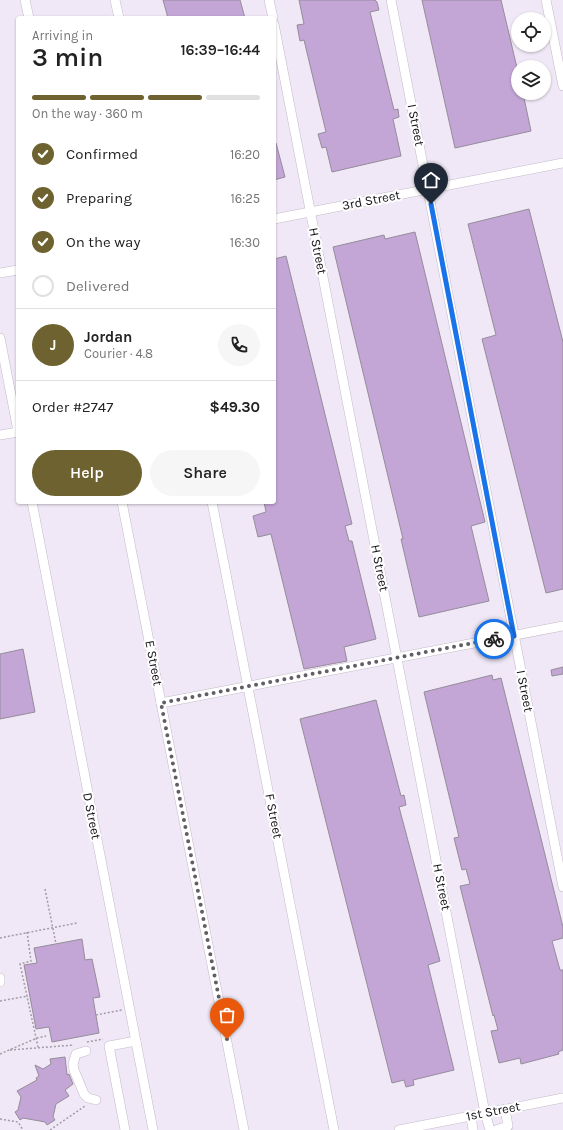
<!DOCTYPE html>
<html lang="en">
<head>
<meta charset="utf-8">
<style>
  :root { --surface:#fff; --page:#f6f6f6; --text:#222; --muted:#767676; --line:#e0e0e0; --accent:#6e6330 }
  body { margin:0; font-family:Karla,sans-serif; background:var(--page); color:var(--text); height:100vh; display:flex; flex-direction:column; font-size:15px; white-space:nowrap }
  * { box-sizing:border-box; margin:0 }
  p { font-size:13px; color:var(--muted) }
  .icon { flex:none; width:22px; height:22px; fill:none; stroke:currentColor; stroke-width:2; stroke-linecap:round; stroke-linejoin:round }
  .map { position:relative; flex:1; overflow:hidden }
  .sheet { position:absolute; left:16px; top:16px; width:260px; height:488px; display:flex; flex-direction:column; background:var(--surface); border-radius:4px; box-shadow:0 1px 3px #0004 }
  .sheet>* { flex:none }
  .buttons { position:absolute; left:511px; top:12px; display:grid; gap:8px }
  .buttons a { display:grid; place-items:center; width:40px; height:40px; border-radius:50%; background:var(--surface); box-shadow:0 1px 3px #0004; font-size:20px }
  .pin { position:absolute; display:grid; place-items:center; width:34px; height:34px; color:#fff; margin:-41px -17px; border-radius:50% 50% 50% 0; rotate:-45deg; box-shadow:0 0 4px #0007 }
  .pin .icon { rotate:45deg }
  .courier { position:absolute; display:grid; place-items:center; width:40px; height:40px; margin:-20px; border:3px solid #1a73e8; border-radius:50%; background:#fff; color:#222; box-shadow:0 1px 5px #0007 }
  .summary em { font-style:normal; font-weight:600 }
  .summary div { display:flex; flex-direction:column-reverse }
  .summary { display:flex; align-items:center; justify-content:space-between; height:68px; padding:0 16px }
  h1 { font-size:26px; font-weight:600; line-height:30px }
  .bar { display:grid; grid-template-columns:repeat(4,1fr); gap:6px 4px; align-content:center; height:48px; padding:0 16px }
  .bar i { height:5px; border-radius:3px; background:var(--line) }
  .bar .selected { background:var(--accent) }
  .bar p { grid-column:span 4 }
  .line { display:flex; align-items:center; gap:10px; padding:0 16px; border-top:1px solid var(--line) }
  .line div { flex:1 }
  .round { display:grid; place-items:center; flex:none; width:42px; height:42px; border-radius:21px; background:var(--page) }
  ol { padding:0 16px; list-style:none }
  li { display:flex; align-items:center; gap:12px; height:44px }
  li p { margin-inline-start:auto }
  li .icon { padding:4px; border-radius:50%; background:var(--accent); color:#fff; stroke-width:4 }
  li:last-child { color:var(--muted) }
  li i { width:22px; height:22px; border:2px solid var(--line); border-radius:50% }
  .action { display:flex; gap:8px; margin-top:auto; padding:8px 16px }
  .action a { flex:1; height:46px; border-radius:24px; background:var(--accent); color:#fff; font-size:16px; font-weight:600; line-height:46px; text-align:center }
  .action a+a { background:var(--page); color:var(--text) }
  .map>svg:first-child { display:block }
</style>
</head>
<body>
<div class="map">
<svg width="563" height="1130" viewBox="0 0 563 1130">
  <rect width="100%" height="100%" fill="#f0e8f6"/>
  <g fill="#c3a5d6" stroke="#958d9a">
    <polygon points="163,0 240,0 245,18 168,18"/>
    <polygon points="299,0 375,0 377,2 379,10 370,12 394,110 398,109 399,117 393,119 401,156 332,172 326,147 322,148 318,134 326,132 304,40 300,41 297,25 304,24"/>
    <polygon points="422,0 501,0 518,72 518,93 523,93 531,131 455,148"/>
    <polygon points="276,143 285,177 274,180 274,144"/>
    <polygon points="529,209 563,342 563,589 546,593 482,339 496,335 468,224"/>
    <polygon points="415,232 485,522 471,526 489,601 419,617 401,539 403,539 333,247 384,235 385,239"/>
    <polygon points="286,256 352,524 345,526 349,541 352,541 376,639 344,647 347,661 304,669 271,534 258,537 253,516 266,512 264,502 274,502 274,259"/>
    <polygon points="23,649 35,712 0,719 0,654"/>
    <polygon points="563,667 563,674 552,676 551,670"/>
    <polygon points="492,675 493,680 501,678 563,927 563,938 552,941 560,970 563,970 563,1050 558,1052 559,1054 521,1064 520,1058 499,1063 491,1031 498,1030 494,1015 493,1016 460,886 470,884 466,869 462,870 454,838 459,837 424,692"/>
    <polygon points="376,700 401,796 404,795 406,805 399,807 440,961 428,965 454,1070 413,1080 414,1085 406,1087 404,1080 392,1083 300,719"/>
    <polygon points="82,939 85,960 92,959 100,997 93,998 99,1033 52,1042 49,1027 36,1029 24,965 37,963 34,948"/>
    <polygon points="65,1057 67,1075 69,1074 73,1084 65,1090 69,1096 56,1104 53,1117 55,1120 47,1125 45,1122 23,1118 20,1120 15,1112 18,1110 21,1097 17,1091 37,1080 36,1078 39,1076 35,1065 43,1069 51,1064 50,1059"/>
  </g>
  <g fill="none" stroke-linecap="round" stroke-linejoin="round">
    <defs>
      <g id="minor">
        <polyline points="25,0 29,18"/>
        <polyline points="115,0 119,18"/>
        <polyline points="269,0 273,18"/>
        <polyline points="391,0 563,887"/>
        <polyline points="546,0 563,86"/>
        <polyline points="274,24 485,1113 490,1130"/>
        <polyline points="274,219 563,163"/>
        <polyline points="0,273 18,270"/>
        <polyline points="0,338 18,431"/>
        <polyline points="0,435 18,432"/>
        <polyline points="32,502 153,1130"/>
        <polyline points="122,502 244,1130"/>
        <polyline points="212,502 334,1130"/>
        <polyline points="161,703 563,626"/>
        <polyline points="0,978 0,982"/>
        <polyline points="86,1051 76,1054 73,1064 74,1070 84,1094 88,1098 96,1100"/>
        <polyline points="471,1116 473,1130"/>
        <polyline points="125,1130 109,1046 136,1041"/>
        <polyline points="399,1130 563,1098"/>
        <polyline points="496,1130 508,1126 505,1109"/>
      </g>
    </defs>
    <use href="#minor" stroke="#c3bbc8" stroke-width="10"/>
    <g stroke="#a19ba5" stroke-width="1.5" stroke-dasharray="2 2" stroke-linecap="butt">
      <polyline points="45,889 56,944"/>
      <polyline points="27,932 31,961 20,964 38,1047"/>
      <polyline points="0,938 77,923"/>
      <polyline points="0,1001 28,996"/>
      <polyline points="96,1015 122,1010"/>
      <polyline points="87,1042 103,1039"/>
      <polyline points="10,1050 74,1045"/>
      <polyline points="0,1054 37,1038 46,1036"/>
      <polyline points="0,1119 18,1122 23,1130"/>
      <polyline points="50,1130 85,1106"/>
    </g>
    <use href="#minor" stroke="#fff" stroke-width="9"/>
  </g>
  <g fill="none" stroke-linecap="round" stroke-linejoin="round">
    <polyline stroke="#625e66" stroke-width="4" stroke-dasharray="0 7.2" points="227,1039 161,703 494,639"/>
    <polyline stroke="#1a73e8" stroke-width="5" points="431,204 514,636 494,639"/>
  </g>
  <g text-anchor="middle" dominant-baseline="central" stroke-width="4" stroke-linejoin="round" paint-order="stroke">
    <g font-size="13" fill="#161318" stroke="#fff">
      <text transform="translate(416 125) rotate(79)">I Street</text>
      <text transform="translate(371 200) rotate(-11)">3rd Street</text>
      <text transform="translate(318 251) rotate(79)">H Street</text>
      <text transform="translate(380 568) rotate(79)">H Street</text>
      <text transform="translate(154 663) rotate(79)">E Street</text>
      <text transform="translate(525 691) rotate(79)">I Street</text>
      <text transform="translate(92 816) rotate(79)">D Street</text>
      <text transform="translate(274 816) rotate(79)">F Street</text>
      <text transform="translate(442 887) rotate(79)">H Street</text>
      <text transform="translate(493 1111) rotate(-11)">1st Street</text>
    </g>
  </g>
</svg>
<div class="buttons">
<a><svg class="icon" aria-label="locate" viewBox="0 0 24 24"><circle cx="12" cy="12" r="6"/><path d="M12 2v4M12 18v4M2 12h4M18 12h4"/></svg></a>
<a><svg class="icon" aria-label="layers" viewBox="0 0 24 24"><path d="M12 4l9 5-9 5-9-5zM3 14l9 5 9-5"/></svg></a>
</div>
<div class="pin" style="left:227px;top:1039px;background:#ea580c"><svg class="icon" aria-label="bag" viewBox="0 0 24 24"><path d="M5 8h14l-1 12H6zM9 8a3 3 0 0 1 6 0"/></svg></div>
<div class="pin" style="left:431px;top:204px;background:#1f2937"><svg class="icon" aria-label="home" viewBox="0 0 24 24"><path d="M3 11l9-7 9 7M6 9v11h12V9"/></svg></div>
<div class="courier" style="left:494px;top:639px"><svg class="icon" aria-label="bike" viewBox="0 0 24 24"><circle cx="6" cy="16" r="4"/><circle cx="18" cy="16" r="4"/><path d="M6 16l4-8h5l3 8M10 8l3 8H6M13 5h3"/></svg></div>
<section class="sheet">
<div class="summary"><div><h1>3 min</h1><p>Arriving in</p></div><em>16:39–16:44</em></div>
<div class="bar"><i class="selected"></i><i class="selected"></i><i class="selected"></i><i></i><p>On the way · 360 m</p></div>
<ol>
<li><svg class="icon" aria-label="check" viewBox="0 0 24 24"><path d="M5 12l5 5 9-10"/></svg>Confirmed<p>16:20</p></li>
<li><svg class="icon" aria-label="check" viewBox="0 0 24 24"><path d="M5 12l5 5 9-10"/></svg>Preparing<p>16:25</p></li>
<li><svg class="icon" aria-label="check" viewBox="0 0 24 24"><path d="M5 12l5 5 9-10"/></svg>On the way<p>16:30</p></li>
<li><i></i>Delivered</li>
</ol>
<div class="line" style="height:72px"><b class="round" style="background:var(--accent);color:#fff">J</b><div><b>Jordan</b><p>Courier · 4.8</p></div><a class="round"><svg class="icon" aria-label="phone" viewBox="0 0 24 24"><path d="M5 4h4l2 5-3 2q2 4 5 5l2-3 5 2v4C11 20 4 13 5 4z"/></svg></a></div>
<div class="line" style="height:52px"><div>Order #2747</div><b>$49.30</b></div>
<div class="action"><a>Help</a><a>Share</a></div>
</section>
</div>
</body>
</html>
